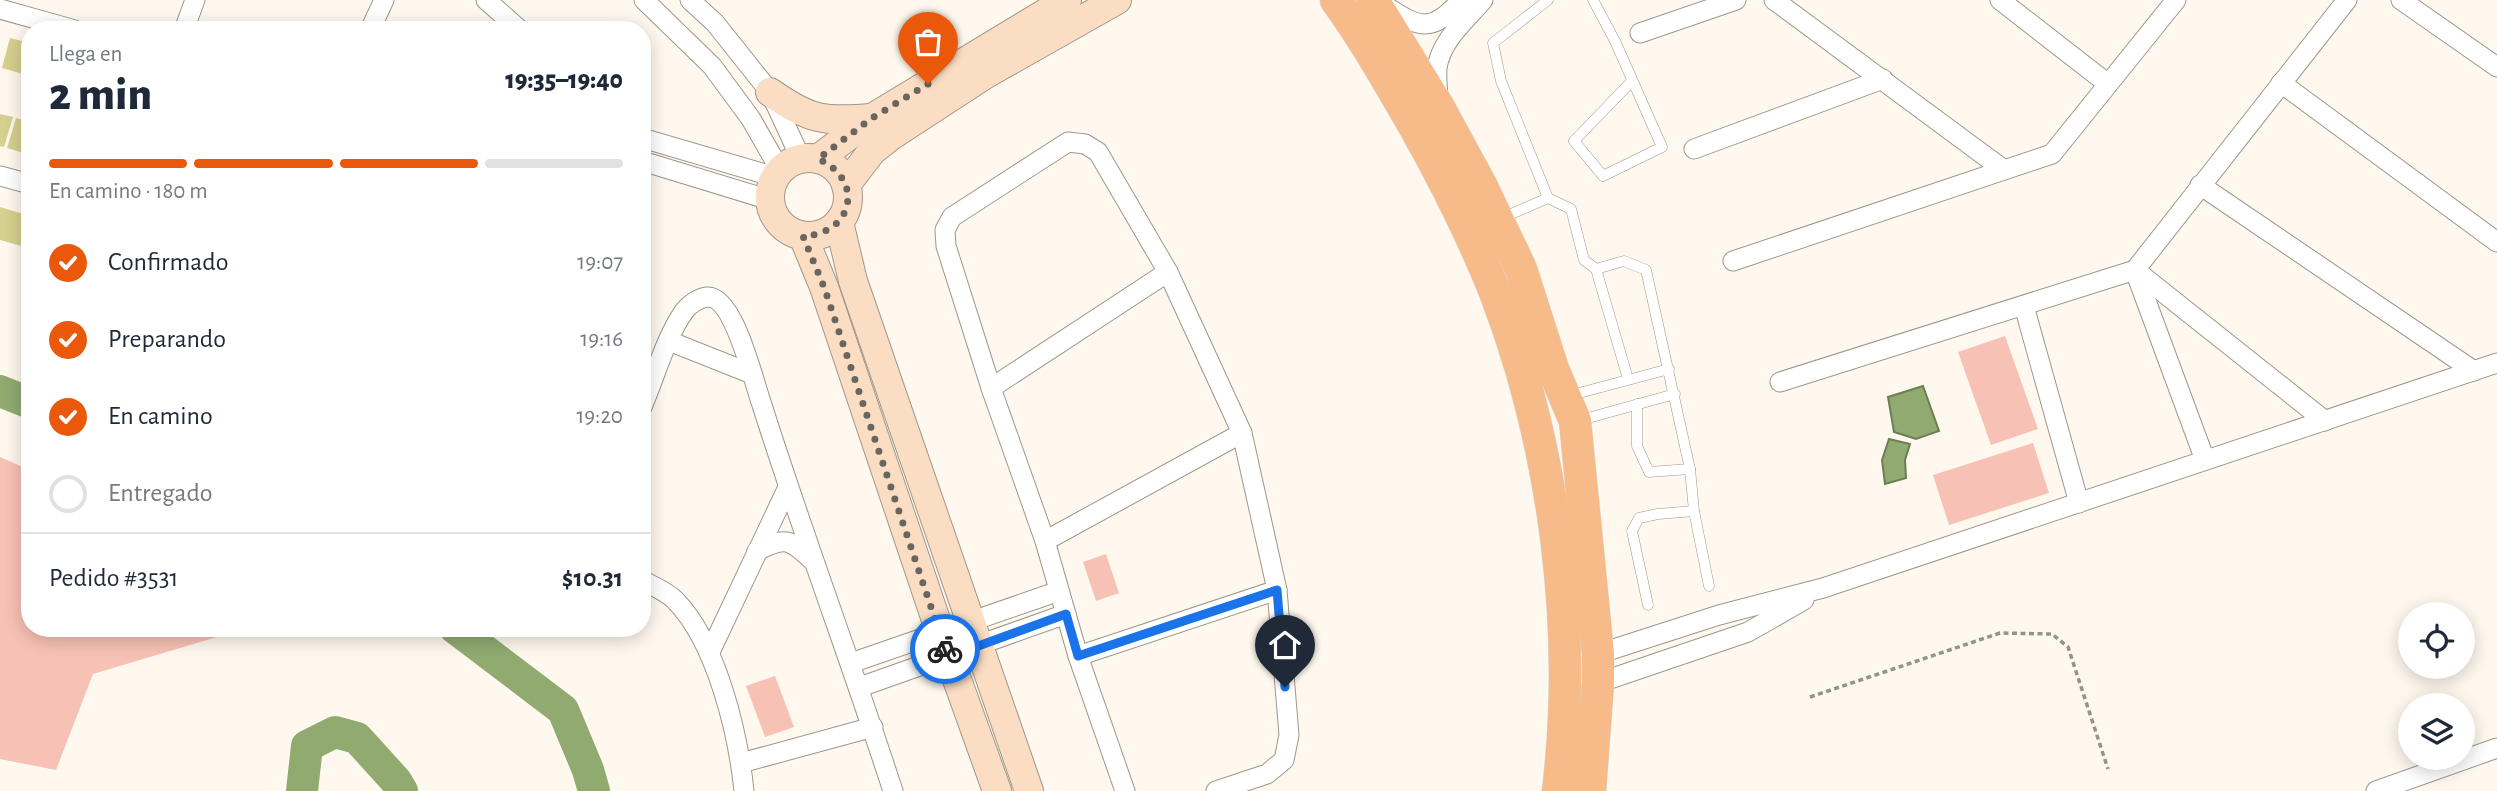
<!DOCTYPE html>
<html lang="es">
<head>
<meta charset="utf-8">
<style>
  :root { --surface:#fff; --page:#f6f6f7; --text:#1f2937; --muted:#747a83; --line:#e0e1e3; --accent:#ea580c }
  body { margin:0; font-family:"Alegreya Sans",sans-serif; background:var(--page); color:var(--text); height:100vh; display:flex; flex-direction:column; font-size:26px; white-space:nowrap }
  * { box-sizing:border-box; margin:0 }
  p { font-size:23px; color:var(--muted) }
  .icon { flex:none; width:38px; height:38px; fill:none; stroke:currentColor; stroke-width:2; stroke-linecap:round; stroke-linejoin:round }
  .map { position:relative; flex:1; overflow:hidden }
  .side { position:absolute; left:21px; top:21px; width:630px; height:616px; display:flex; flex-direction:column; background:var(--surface); border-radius:28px; box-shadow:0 4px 18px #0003 }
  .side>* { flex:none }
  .controls { position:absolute; left:2398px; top:602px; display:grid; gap:14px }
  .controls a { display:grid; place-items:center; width:77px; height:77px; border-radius:50%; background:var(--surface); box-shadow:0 4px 18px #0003; font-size:35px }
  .pin { position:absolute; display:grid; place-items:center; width:60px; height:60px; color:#fff; margin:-72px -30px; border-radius:50% 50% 50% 0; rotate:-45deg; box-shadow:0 0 7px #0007 }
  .pin .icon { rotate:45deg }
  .courier { position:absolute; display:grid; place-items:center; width:70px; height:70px; margin:-35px; border:5px solid #1a73e8; border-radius:50%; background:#fff; color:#222; box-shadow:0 2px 9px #0007 }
  .summary em { font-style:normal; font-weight:800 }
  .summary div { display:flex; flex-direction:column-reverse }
  .summary { display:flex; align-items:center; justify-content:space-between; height:119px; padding:0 28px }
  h1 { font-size:46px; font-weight:800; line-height:52px }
  .bar { display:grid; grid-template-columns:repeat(4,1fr); gap:10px 7px; align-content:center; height:84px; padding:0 28px }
  .bar i { height:9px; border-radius:5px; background:var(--line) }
  .bar .current { background:var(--accent) }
  .bar p { grid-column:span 4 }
  .line { display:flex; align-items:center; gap:18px; padding:0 28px; border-top:2px solid var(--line) }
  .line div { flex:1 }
  ol { padding:0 28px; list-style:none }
  li { display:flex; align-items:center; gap:21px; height:77px }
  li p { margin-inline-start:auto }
  li .icon { padding:7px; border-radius:50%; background:var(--accent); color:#fff; stroke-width:4 }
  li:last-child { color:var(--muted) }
  li i { width:38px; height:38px; border:4px solid var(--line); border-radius:50% }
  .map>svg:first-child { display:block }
</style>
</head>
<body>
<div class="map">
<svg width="2497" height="791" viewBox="0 0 2497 791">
  <rect width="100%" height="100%" fill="#fff8ee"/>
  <g fill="#f8c1b5">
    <polygon points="2005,336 2038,429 1991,445 1958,352"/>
    <polygon points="2033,443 2049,493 1949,525 1933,475"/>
    <polygon points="0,457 30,470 30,628 247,628 93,674 56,770 0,759"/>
    <polygon points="1106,554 1119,593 1096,601 1083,562"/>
    <polygon points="775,676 794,727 765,737 746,686"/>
  </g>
  <g fill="#90aa70" stroke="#6c7e54" stroke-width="2">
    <polygon points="1923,386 1939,431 1916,439 1894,432 1888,397"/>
    <polygon points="1889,439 1910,444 1905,460 1906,478 1885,484 1882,460"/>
  </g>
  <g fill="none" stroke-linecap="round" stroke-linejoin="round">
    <g stroke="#90aa70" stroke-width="32">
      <polyline points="0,391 30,403"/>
      <polyline points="455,628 563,710 588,770 594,791"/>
      <polyline points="302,791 307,746 335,732 357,738 396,781 402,791"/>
    </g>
  </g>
  <g fill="#d5d08e">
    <polygon points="10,38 30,43 30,76 2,68"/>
    <polygon points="0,114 13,117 4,147 0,146"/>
    <polygon points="16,118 30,122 30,155 7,148"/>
    <polygon points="0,207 30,216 30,230 25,247 0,240"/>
  </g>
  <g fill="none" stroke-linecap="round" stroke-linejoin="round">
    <defs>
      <g id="lane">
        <polyline points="1593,0 1615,41 1662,147 1603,176 1574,141 1631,82"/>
        <polyline points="1548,198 1501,81 1493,43 1548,0"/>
        <polyline points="1502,218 1548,198 1571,209 1584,260 1596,269 1624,261 1646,270 1690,469 1694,511 1709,586"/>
        <polyline points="1596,269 1628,379"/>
        <polyline points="1568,396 1669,369"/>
        <polyline points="1637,404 1637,446 1649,472 1690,469"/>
        <polyline points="1577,421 1675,394"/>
        <polyline points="1648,605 1632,531 1639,518 1658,514 1694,511"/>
      </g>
      <g id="street">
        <polyline points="486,0 520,30"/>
        <polyline points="644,0 712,66 751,119 780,170"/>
        <polyline points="690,0 715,23 770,92 801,159"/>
        <polyline points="1774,0 2004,170"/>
        <polyline points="2000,0 2108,84"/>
        <polyline points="2401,0 2497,67"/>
        <path d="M1379,2C1417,26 1429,37 1461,0"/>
        <polyline points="0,9 75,30"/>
        <polyline points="184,30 195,0"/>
        <polyline points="370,30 384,0"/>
        <polyline points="1640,33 1736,0"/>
        <polyline points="2281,83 2497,242"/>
        <path d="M1438,101C1438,90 1436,79 1437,68C1441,40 1466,20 1483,0"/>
        <polyline points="642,138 775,177"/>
        <polyline points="1694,149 1883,79"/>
        <polyline points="642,161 770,200"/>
        <polyline points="0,176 30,184"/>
        <polyline points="2200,185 2474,371"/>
        <polyline points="1733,261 2052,154 2176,0"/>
        <polyline points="2135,270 2325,421"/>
        <polyline points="2135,271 2205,460"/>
        <polyline points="2024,306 2079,503"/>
        <polyline points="669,341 752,374"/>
        <polyline points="1780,382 2135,270 2347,0"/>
        <polyline points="991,388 1168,272"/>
        <path d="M642,407C655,377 666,336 685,310C690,304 699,298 707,297C734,295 754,383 762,405C803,535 851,662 893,791"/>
        <polyline points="1045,541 1242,433"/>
        <path d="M757,551C786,536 790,539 813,561"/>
        <path d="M642,580C652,586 666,591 675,600C717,643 738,733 744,791"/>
        <polyline points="710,652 788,487"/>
        <polyline points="1598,654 1719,615 1823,588 2497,363"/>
        <polyline points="1078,656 1277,590"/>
        <polyline points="851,663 1059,591"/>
        <polyline points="1598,683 1748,632 1804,600"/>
        <polyline points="860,687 1066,614"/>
        <polyline points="741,763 873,727"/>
        <polyline points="1125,791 1078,656 1045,541 991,388 946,246 945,230 952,217 1068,142 1085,144 1098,152 1168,272 1242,433 1277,590 1289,735 1284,760 1267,774 1216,791"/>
        <polyline points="2376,791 2497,748"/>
      </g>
      <g id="secondary">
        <path d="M770,92C809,120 824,122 872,118"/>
        <circle cx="809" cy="197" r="39"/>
        <polyline points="818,159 872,118 1067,0"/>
        <polyline points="846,185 872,151 891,136 986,74 1117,0"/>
        <polyline points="839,222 853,281 1029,791"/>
        <polyline points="803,236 824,287 940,632 997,791"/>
      </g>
      <g id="primary">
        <path d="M1336,0C1365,40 1389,83 1414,126C1444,179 1472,235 1495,292C1554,446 1578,627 1558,791"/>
        <polyline points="1373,0 1438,106 1482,187 1521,269 1553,369 1575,421 1598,654 1598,683 1590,791"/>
      </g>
    </defs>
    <use href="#lane" stroke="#9e978c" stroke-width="11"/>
    <use href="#street" stroke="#9e978c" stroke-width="21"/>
    <use href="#secondary" stroke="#9e978c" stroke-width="30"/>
    <use href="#primary" stroke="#dadad9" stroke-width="33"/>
    <polyline stroke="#96918a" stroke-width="3.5" stroke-dasharray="5 3.5" stroke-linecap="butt" points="1810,697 2000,633 2052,634 2068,647 2108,769"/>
    <use href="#lane" stroke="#fff" stroke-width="10"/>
    <use href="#street" stroke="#fff" stroke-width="19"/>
    <use href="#secondary" stroke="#fbddc4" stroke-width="28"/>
    <use href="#primary" stroke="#f7bb89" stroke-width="32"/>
  </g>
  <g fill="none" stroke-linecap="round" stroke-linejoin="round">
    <path stroke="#6a655f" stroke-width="7" stroke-dasharray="0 12.6" d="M928,84L872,118L818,159C865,179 854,234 803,236L824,287L945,649"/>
    <polyline stroke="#1a73e8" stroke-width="9" points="945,649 948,657 1066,614 1078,656 1277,590 1285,687"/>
  </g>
</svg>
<div class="controls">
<a><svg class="icon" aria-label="locate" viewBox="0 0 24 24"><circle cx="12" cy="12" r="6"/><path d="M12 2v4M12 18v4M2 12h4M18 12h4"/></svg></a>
<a><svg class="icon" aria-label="layers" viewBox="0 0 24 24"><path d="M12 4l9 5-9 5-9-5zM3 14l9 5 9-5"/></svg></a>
</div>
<div class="pin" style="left:928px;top:84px;background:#ea580c"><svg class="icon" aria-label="bag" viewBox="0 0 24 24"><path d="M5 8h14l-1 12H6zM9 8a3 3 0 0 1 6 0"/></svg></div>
<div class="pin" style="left:1285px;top:687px;background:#1f2937"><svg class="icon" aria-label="home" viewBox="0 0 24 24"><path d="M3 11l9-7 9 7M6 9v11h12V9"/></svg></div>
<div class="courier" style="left:945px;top:649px"><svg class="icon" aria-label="bike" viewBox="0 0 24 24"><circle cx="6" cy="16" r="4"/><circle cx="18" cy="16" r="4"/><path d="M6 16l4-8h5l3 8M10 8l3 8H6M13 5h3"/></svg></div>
<section class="side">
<div class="summary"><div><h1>2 min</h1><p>Llega en</p></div><em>19:35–19:40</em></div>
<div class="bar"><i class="current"></i><i class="current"></i><i class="current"></i><i></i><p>En camino · 180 m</p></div>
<ol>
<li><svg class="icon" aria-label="check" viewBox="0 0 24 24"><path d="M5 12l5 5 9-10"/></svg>Confirmado<p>19:07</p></li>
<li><svg class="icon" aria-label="check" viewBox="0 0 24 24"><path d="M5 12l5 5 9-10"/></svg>Preparando<p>19:16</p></li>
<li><svg class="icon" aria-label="check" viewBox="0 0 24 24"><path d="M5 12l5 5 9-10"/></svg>En camino<p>19:20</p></li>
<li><i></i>Entregado</li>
</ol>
<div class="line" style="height:91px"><div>Pedido #3531</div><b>$10.31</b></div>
</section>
</div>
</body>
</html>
